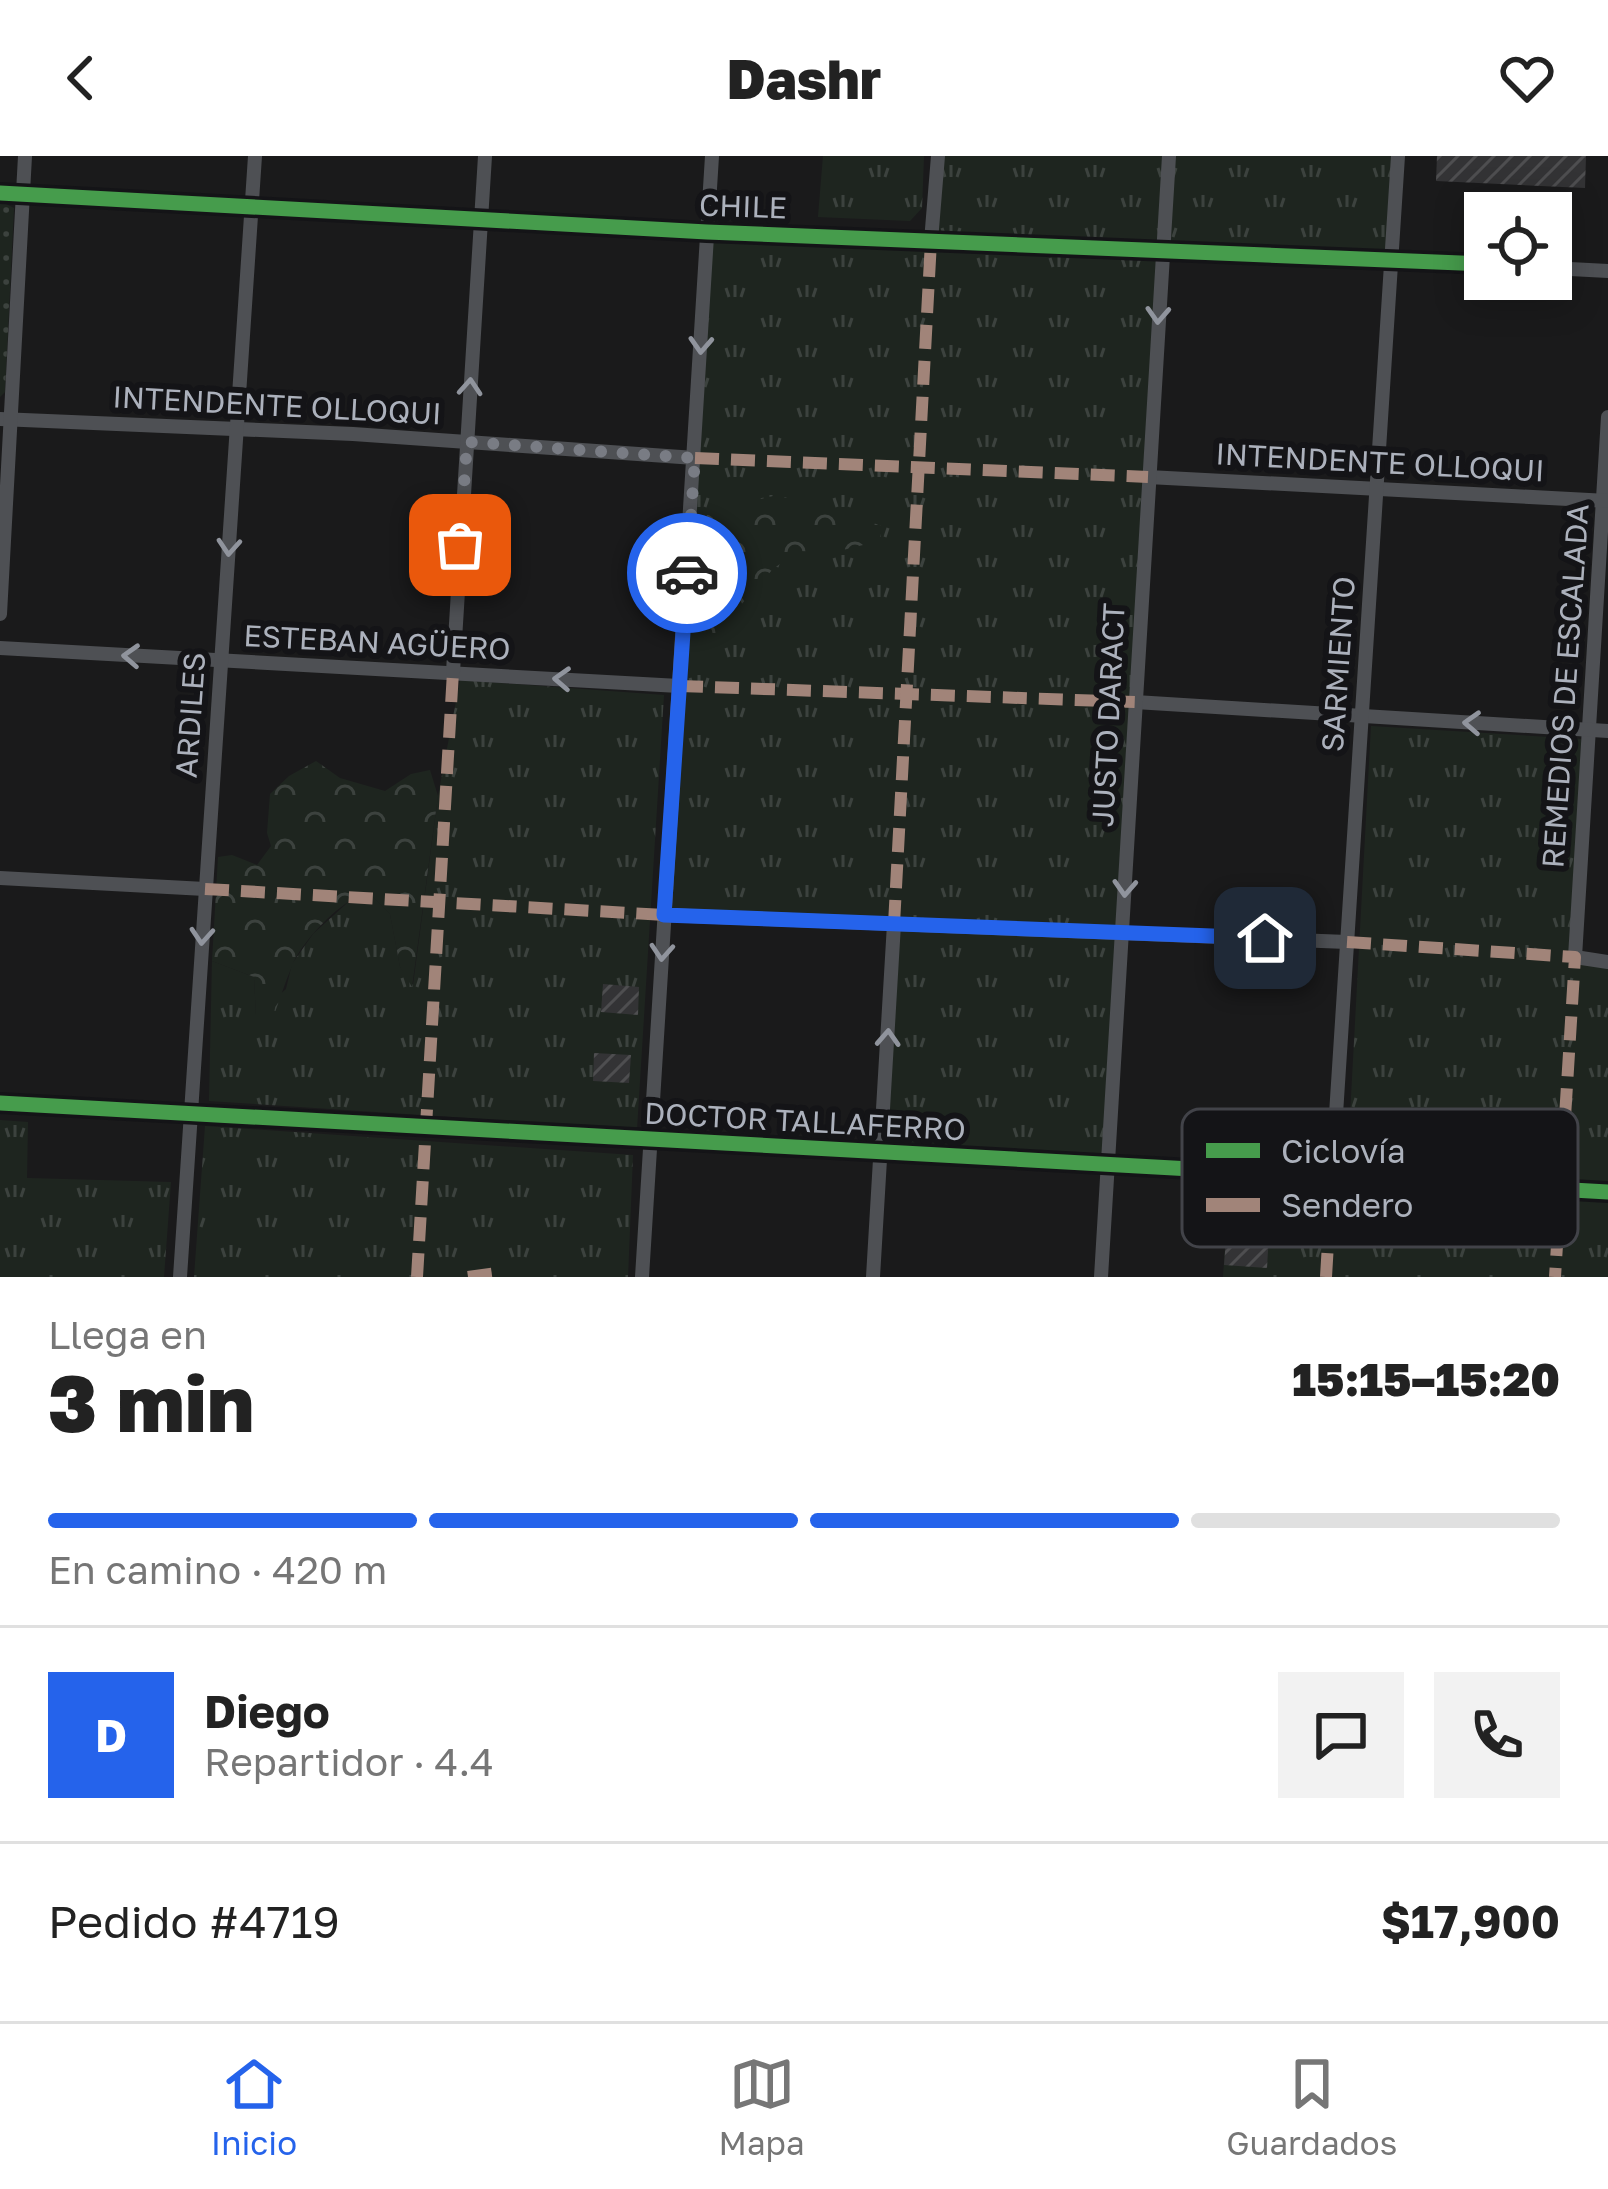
<!DOCTYPE html>
<html lang="es">
<head>
<meta charset="utf-8">
<style>
  :root { --surface:#fff; --page:#f2f2f2; --text:#222; --muted:#767676; --line:#e0e0e0; --accent:#2563eb }
  body { margin:0; font-family:"Golos Text",sans-serif; background:var(--page); color:var(--text); height:100vh; display:flex; flex-direction:column; font-size:45px; white-space:nowrap }
  * { box-sizing:border-box; margin:0 }
  p { font-size:39px; color:var(--muted) }
  .icon { flex:none; width:66px; height:66px; fill:none; stroke:currentColor; stroke-width:2; stroke-linecap:round; stroke-linejoin:round }
  .map { position:relative; height:1121px; overflow:hidden }
  .side { display:flex; flex-direction:column; background:var(--surface); flex:1 }
  .side>* { flex:none }
  .controls { position:absolute; left:1464px; top:36px; display:grid; gap:24px }
  .controls a { display:grid; place-items:center; width:108px; height:108px; border-radius:0px; background:var(--surface); box-shadow:0 6px 30px #0003; font-size:60px }
  .pin { position:absolute; display:grid; place-items:center; width:102px; height:102px; color:#fff; margin:-51px; border-radius:24px; box-shadow:0 6px 18px #0006 }
  .courier { position:absolute; display:grid; place-items:center; width:120px; height:120px; margin:-60px; border:9px solid #2563eb; border-radius:50%; background:#fff; color:#222; box-shadow:0 3px 15px #0007 }
  .summary em { font-style:normal; font-weight:800 }
  .summary div { display:flex; flex-direction:column-reverse }
  .summary { display:flex; align-items:center; justify-content:space-between; height:204px; padding:0 48px }
  h1 { font-size:78px; font-weight:800; line-height:90px }
  .bar { display:grid; grid-template-columns:repeat(4,1fr); gap:18px 12px; align-content:center; height:144px; padding:0 48px }
  .bar i { height:15px; border-radius:9px; background:var(--line) }
  .bar .active { background:var(--accent) }
  .bar p { grid-column:span 4 }
  .line { display:flex; align-items:center; gap:30px; padding:0 48px; border-top:3px solid var(--line) }
  .line div { flex:1 }
  .round { display:grid; place-items:center; flex:none; width:126px; height:126px; border-radius:0px; background:var(--page) }
  header { display:flex; justify-content:space-between; align-items:center; height:156px; padding:0 48px; background:var(--surface); font-size:54px; font-weight:800 }
  .dock { display:flex; justify-content:space-around; align-items:center; height:168px; border-top:3px solid var(--line); background:var(--surface); font-size:33px; color:var(--muted) }
  .dock a { display:grid; justify-items:center; gap:6px }
  .dock .active { color:var(--accent) }
  .map>svg:first-child { display:block }
</style>
</head>
<body>
<header><svg class="icon" aria-label="back" viewBox="0 0 24 24"><path d="M15 5l-7 7 7 7"/></svg>Dashr<svg class="icon" aria-label="heart" viewBox="0 0 24 24"><path d="M12 20l-8-8c-3-5 5-10 8-4 3-6 11-1 8 4z"/></svg></header>
<div class="map">
<svg width="1608" height="1121" viewBox="0 0 1608 1121">
  <defs>
    <pattern id="grass-tufts" width="24" height="20" patternUnits="userSpaceOnUse" patternTransform="scale(3)"><rect width="24" height="20" fill="#1e251f"/><path d="M3 7l-1-3M5 7V3M7 7l1-3M15 17l-1-3M17 17v-4M19 17l1-3" fill="none" stroke="#3c423e"/></pattern>
    <pattern id="forest-crowns" width="20" height="18" patternUnits="userSpaceOnUse" patternTransform="scale(3)"><rect width="20" height="18" fill="#1e251f"/><path d="M2 6a3 3 0 1 1 6 0M12 15a3 3 0 1 1 6 0" fill="none" stroke="#3c423e"/></pattern>
    <pattern id="park-dots" width="8" height="8" patternUnits="userSpaceOnUse" patternTransform="scale(3)"><rect width="8" height="8" fill="#1e251f"/><path d="M2 2h.1M6 6h.1" fill="none" stroke="#3c423e" stroke-width="1.8" stroke-linecap="round"/></pattern>
    <pattern id="building-hatch" width="6" height="6" patternUnits="userSpaceOnUse" patternTransform="scale(3)"><rect width="6" height="6" fill="#333335"/><path d="M-1 1l2-2M0 6l6-6M5 7l2-2" fill="none" stroke="#4e4e50"/></pattern>
  </defs>
  <rect width="100%" height="100%" fill="#1a1a1b"/>
  <g fill="url(#grass-tufts)">
    <polygon points="823,0 924,0 922,52 910,65 818,61"/>
    <polygon points="938,0 1398,0 1391,103 1163,94 1107,1008 881,995 894,768 665,759 707,76 930,85"/>
    <polygon points="460,524 664,539 637,973 209,945 212,805 254,821 256,860 286,833 292,808 313,778 356,739 369,737 390,758 400,811 413,829 438,640"/>
    <polygon points="1371,570 1581,583 1575,801 1608,806 1608,1121 1223,1121 1229,1030 1346,1034"/>
    <polygon points="0,964 28,966 27,1022 171,1026 164,1121 0,1121"/>
    <polygon points="205,970 633,999 628,1121 194,1121"/>
  </g>
  <g fill="url(#forest-crowns)">
    <polygon points="777,339 883,370 879,385 835,396 798,395 773,413 707,487 697,458 707,357"/>
    <path d="M316,605L340,622L385,635L411,618L430,614L438,640L412,831L400,811L390,758L369,737C344,740 301,786 292,810C283,831 277,853 268,875L256,860L254,821L212,805L218,701L232,699L257,709L271,690L267,677L270,638L289,620Z"/>
  </g>
  <polygon fill="url(#park-dots)" points="0,45 14,52 5,236 0,241"/>
  <g fill="url(#building-hatch)">
    <polygon points="1437,0 1586,0 1585,32 1436,25"/>
    <polygon points="603,828 639,831 638,859 601,856"/>
    <polygon points="594,897 631,899 629,927 593,925"/>
    <polygon points="1228,1057 1270,1060 1267,1112 1224,1109"/>
  </g>
  <g fill="none" stroke-linecap="round" stroke-linejoin="round">
    <g stroke="#4e5054" stroke-width="14">
      <polyline points="0,37 707,76 1485,108"/>
      <polyline points="931,85 938,0"/>
      <polyline points="1551,112 1608,115"/>
      <polyline points="1608,261 1575,801 1608,806"/>
      <polyline points="0,263 353,278 695,302"/>
      <polyline points="1148,321 1608,345"/>
      <polyline points="0,458 25,0"/>
      <polyline points="0,492 679,530"/>
      <polyline points="453,516 485,0"/>
      <polyline points="1135,546 1608,575"/>
      <polyline points="0,722 205,733"/>
      <polyline points="665,759 1347,786"/>
      <polyline points="0,947 1608,1036"/>
      <polyline points="1332,1020 1398,0"/>
      <polyline points="180,1121 255,0"/>
      <polyline points="642,1121 712,0"/>
      <polyline points="873,1121 894,768"/>
      <polyline points="1101,1121 1169,0"/>
    </g>
    <g stroke="#a18479" stroke-width="12" stroke-dasharray="24 12" stroke-linecap="butt">
      <polyline points="695,302 1148,321"/>
      <polyline points="679,530 1135,546"/>
      <polyline points="205,733 665,759"/>
      <polyline points="894,768 931,85"/>
      <polyline points="1347,786 1575,801 1555,1121"/>
      <polyline points="417,1121 453,516"/>
      <polyline points="468,1121 497,1117 501,1121"/>
      <polyline points="1326,1121 1332,1020"/>
    </g>
    <defs>
      <g id="cycleway">
        <polyline points="0,37 707,76 1485,108"/>
        <polyline points="0,947 1608,1036"/>
      </g>
    </defs>
    <use href="#cycleway" stroke="#141417" stroke-width="22"/>
    <use href="#cycleway" stroke="#469c4c" stroke-width="15"/>
  </g>
  <defs><path id="oneway-chevron" d="M-2-3.5L2.5 0L-2 3.5" fill="none" stroke-width="1.6" stroke-linecap="round" stroke-linejoin="round" transform="scale(3)"/></defs>
  <g stroke="#90949d">
    <use href="#oneway-chevron" transform="translate(1158 159) rotate(93)"/>
    <use href="#oneway-chevron" transform="translate(701 189) rotate(93)"/>
    <use href="#oneway-chevron" transform="translate(470 231) rotate(-86)"/>
    <use href="#oneway-chevron" transform="translate(229 391) rotate(94)"/>
    <use href="#oneway-chevron" transform="translate(131 500) rotate(-177)"/>
    <use href="#oneway-chevron" transform="translate(562 523) rotate(-177)"/>
    <use href="#oneway-chevron" transform="translate(1472 567) rotate(-177)"/>
    <use href="#oneway-chevron" transform="translate(1125 732) rotate(93)"/>
    <use href="#oneway-chevron" transform="translate(202 780) rotate(94)"/>
    <use href="#oneway-chevron" transform="translate(662 796) rotate(94)"/>
    <use href="#oneway-chevron" transform="translate(888 882) rotate(-87)"/>
  </g>
  <g fill="none" stroke-linecap="round" stroke-linejoin="round">
    <polyline stroke="#797c84" stroke-width="12" stroke-dasharray="0 21.6" points="460,389 467,286 695,302 687,417"/>
    <polyline stroke="#2563eb" stroke-width="15" points="687,417 664,759 1265,782"/>
  </g>
  <g text-anchor="middle" dominant-baseline="central" stroke-width="12" stroke-linejoin="round" paint-order="stroke">
    <g font-size="30" fill="#acb1bc" stroke="#141417">
      <text transform="translate(743 50) rotate(2)">CHILE</text>
      <text transform="translate(277 249) rotate(3)">INTENDENTE OLLOQUI</text>
      <text transform="translate(1380 306) rotate(3)">INTENDENTE OLLOQUI</text>
      <text transform="translate(377 486) rotate(3)">ESTEBAN AGÜERO</text>
      <text transform="translate(1338 508) rotate(-86)">SARMIENTO</text>
      <text transform="translate(1565 530) rotate(-86)">REMEDIOS DE ESCALADA</text>
      <text transform="translate(190 559) rotate(-86)">ARDILES</text>
      <text transform="translate(1108 559) rotate(-87)">JUSTO DARACT</text>
      <text transform="translate(805 965) rotate(3)">DOCTOR TALLAFERRO</text>
    </g>
  </g>
  <rect x="1182" y="953" width="396" height="138" rx="18" fill="#141417" stroke="#424349" stroke-width="3"/>
  <rect x="1206" y="987" width="54" height="15" fill="#469c4c"/>
  <rect x="1206" y="1042" width="54" height="14" fill="#a18479"/>
  <g font-size="33" fill="#acb1bc">
    <text x="1281" y="1007">Ciclovía</text>
    <text x="1281" y="1061">Sendero</text>
  </g>
</svg>
<div class="controls">
<a><svg class="icon" aria-label="locate" viewBox="0 0 24 24"><circle cx="12" cy="12" r="6"/><path d="M12 2v4M12 18v4M2 12h4M18 12h4"/></svg></a>
</div>
<div class="pin" style="left:460px;top:389px;background:#ea580c"><svg class="icon" aria-label="bag" viewBox="0 0 24 24"><path d="M5 8h14l-1 12H6zM9 8a3 3 0 0 1 6 0"/></svg></div>
<div class="pin" style="left:1265px;top:782px;background:#1f2937"><svg class="icon" aria-label="home" viewBox="0 0 24 24"><path d="M3 11l9-7 9 7M6 9v11h12V9"/></svg></div>
<div class="courier" style="left:687px;top:417px"><svg class="icon" aria-label="car" viewBox="0 0 24 24"><path d="M5 17H2v-5l4-1 3-4h7l3 4 3 1v5h-3M9 17h6M6 11h13"/><circle cx="7" cy="17" r="2"/><circle cx="17" cy="17" r="2"/></svg></div>
</div>
<section class="side">
<div class="summary"><div><h1>3 min</h1><p>Llega en</p></div><em>15:15–15:20</em></div>
<div class="bar"><i class="active"></i><i class="active"></i><i class="active"></i><i></i><p>En camino · 420 m</p></div>
<div class="line" style="height:216px"><b class="round" style="background:var(--accent);color:#fff">D</b><div><b>Diego</b><p>Repartidor · 4.4</p></div><a class="round"><svg class="icon" aria-label="chat" viewBox="0 0 24 24"><path d="M4 5h16v11H9l-5 4z"/></svg></a><a class="round"><svg class="icon" aria-label="phone" viewBox="0 0 24 24"><path d="M5 4h4l2 5-3 2q2 4 5 5l2-3 5 2v4C11 20 4 13 5 4z"/></svg></a></div>
<div class="line" style="height:156px"><div>Pedido #4719</div><b>$17,900</b></div>
</section>
<nav class="dock">
<a class="active"><svg class="icon" aria-label="home" viewBox="0 0 24 24"><path d="M3 11l9-7 9 7M6 9v11h12V9"/></svg>Inicio</a>
<a><svg class="icon" aria-label="map" viewBox="0 0 24 24"><path d="M3 6l6-2 6 2 6-2v14l-6 2-6-2-6 2zM9 4v14M15 6v14"/></svg>Mapa</a>
<a><svg class="icon" aria-label="saved" viewBox="0 0 24 24"><path d="M7 4h10v16l-5-4-5 4z"/></svg>Guardados</a>
</nav>
</body>
</html>
